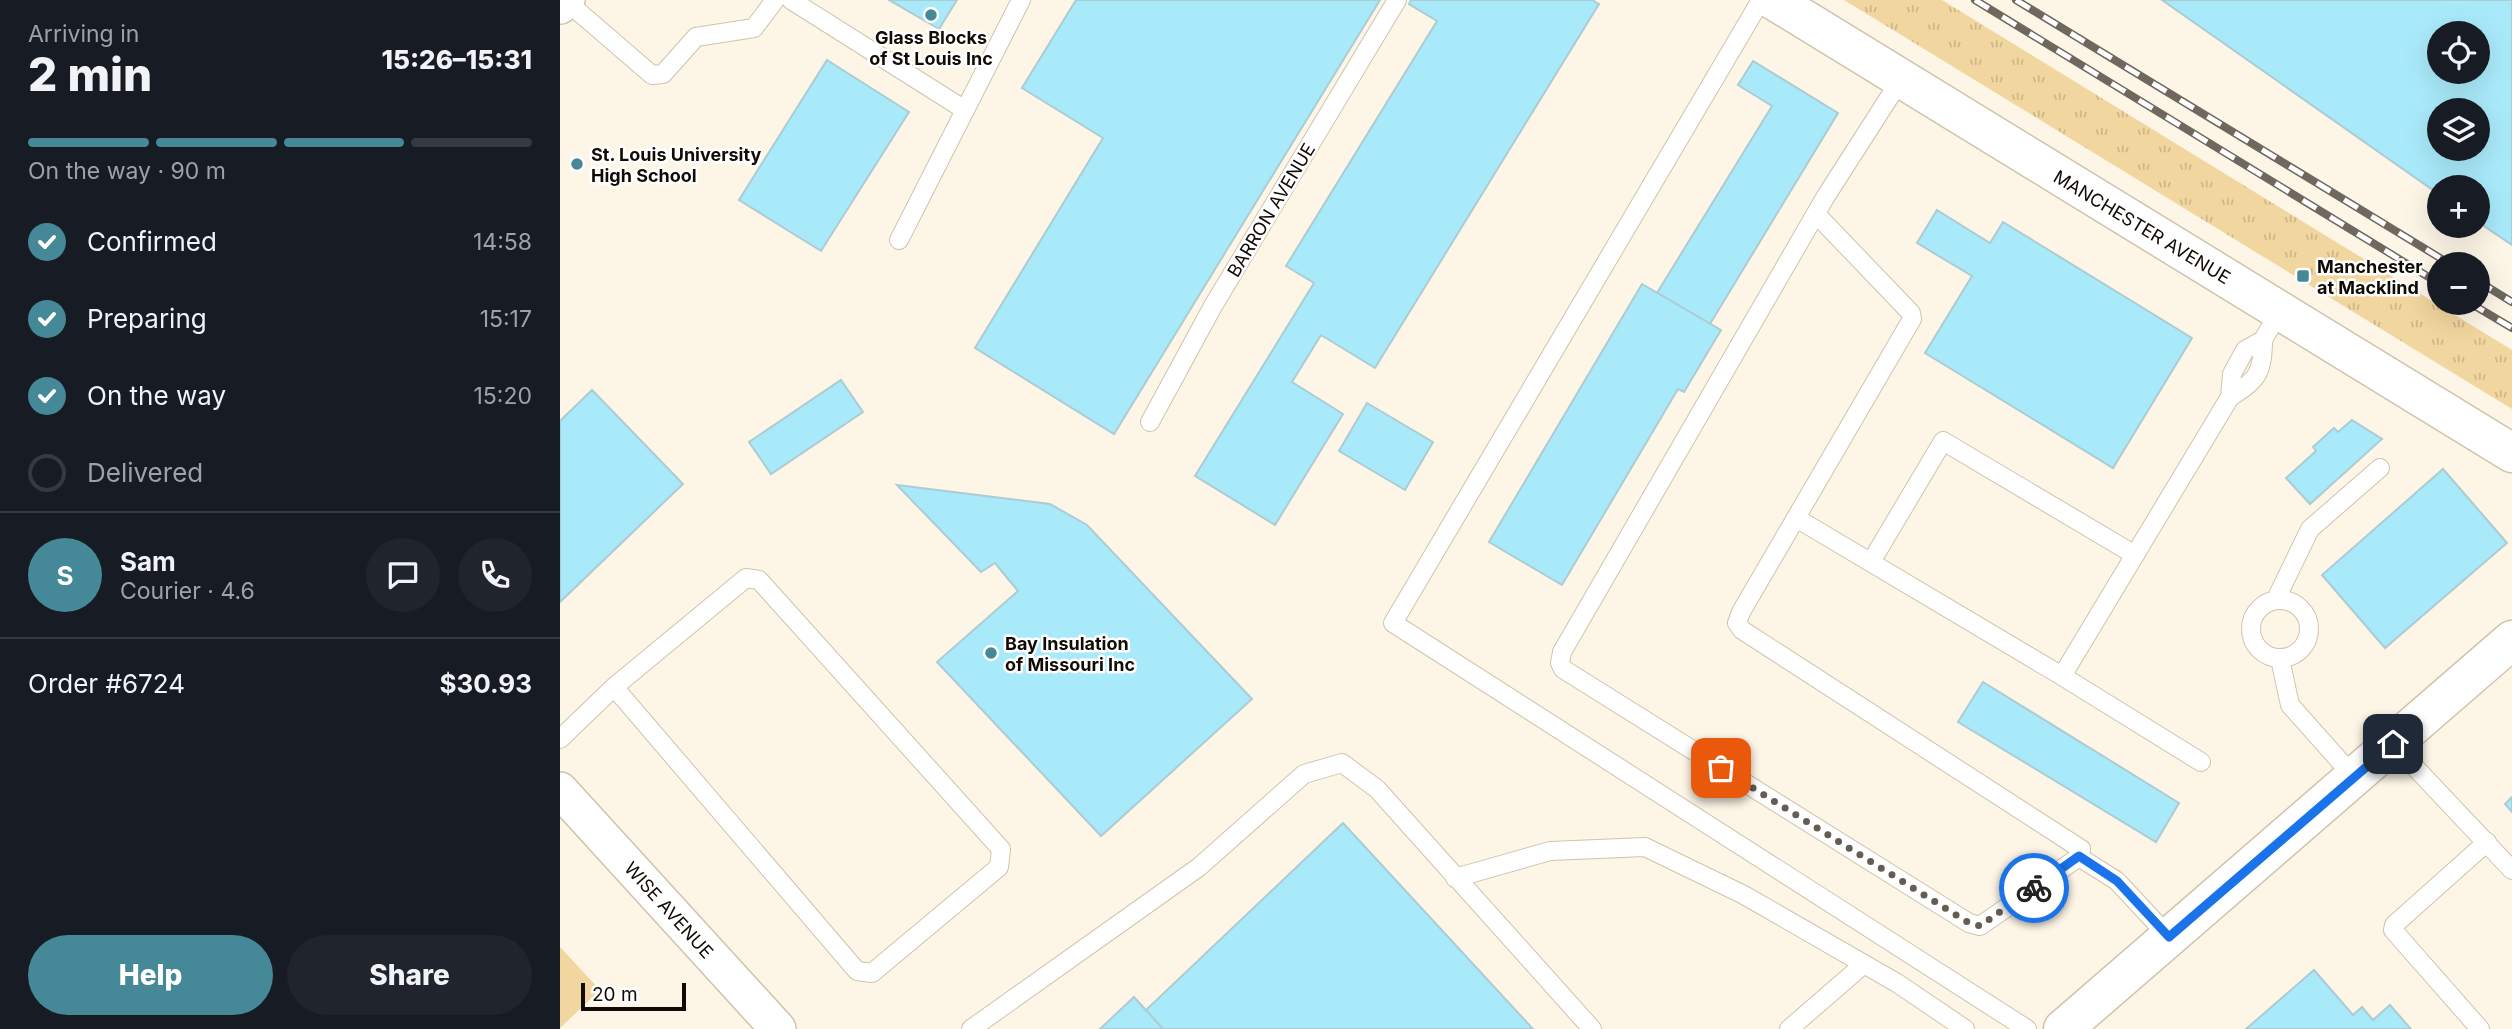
<!DOCTYPE html>
<html lang="en">
<head>
<meta charset="utf-8">
<style>
  :root { --surface:#171b24; --page:#20242c; --text:#f1f3f6; --muted:#9ea1a6; --line:#363941; --accent:#458898 }
  body { margin:0; font-family:Inter,sans-serif; background:var(--page); color:var(--text); height:100vh; display:flex; flex-direction:column; font-size:26px; white-space:nowrap }
  * { box-sizing:border-box; margin:0 }
  p { font-size:23px; color:var(--muted) }
  .icon { flex:none; width:38px; height:38px; fill:none; stroke:currentColor; stroke-width:2; stroke-linecap:round; stroke-linejoin:round }
  .map { position:relative; flex:1; overflow:hidden }
  .drawer { display:flex; flex-direction:column; background:var(--surface); width:560px }
  .drawer>* { flex:none }
  .fabs { position:absolute; left:1867px; top:21px; display:grid; gap:14px }
  .fabs a { display:grid; place-items:center; width:63px; height:63px; border-radius:50%; background:var(--surface); box-shadow:0 7px 28px #0002; font-size:35px }
  .scale { position:absolute; left:21px; bottom:18px; width:105px; box-sizing:border-box; padding-left:7px; border:4px solid #100b04; border-top:0; font-size:19px; line-height:24px; white-space:nowrap; color:#100b04; -webkit-text-stroke:5px #fff; paint-order:stroke }
  .pin { position:absolute; display:grid; place-items:center; width:60px; height:60px; color:#fff; margin:-30px; border-radius:14px; box-shadow:0 4px 10px #0006 }
  .courier { position:absolute; display:grid; place-items:center; width:70px; height:70px; margin:-35px; border:5px solid #1a73e8; border-radius:50%; background:#fff; color:#222; box-shadow:0 2px 9px #0007 }
  .head em { font-style:normal; font-weight:800 }
  .head div { display:flex; flex-direction:column-reverse }
  .head { display:flex; align-items:center; justify-content:space-between; height:119px; padding:0 28px }
  h1 { font-size:46px; font-weight:800; line-height:52px }
  .bar { display:grid; grid-template-columns:repeat(4,1fr); gap:10px 7px; align-content:center; height:84px; padding:0 28px }
  .bar i { height:9px; border-radius:5px; background:var(--line) }
  .bar .selected { background:var(--accent) }
  .bar p { grid-column:span 4 }
  .line { display:flex; align-items:center; gap:18px; padding:0 28px; border-top:2px solid var(--line) }
  .line div { flex:1 }
  .round { display:grid; place-items:center; flex:none; width:74px; height:74px; border-radius:37px; background:var(--page) }
  ol { padding:0 28px; list-style:none }
  li { display:flex; align-items:center; gap:21px; height:77px }
  li p { margin-inline-start:auto }
  li .icon { padding:7px; border-radius:50%; background:var(--accent); color:#fff; stroke-width:4 }
  li:last-child { color:var(--muted) }
  li i { width:38px; height:38px; border:4px solid var(--line); border-radius:50% }
  .cta { display:flex; gap:14px; margin-top:auto; padding:14px 28px }
  .cta a { flex:1; height:80px; border-radius:42px; background:var(--accent); color:#fff; font-size:28px; font-weight:800; line-height:80px; text-align:center }
  .cta a+a { background:var(--page); color:var(--text) }
  main { display:flex; flex:1; min-height:0 }
  .map>svg:first-child { display:block }
</style>
</head>
<body>
<main>
<section class="drawer">
<div class="head"><div><h1>2 min</h1><p>Arriving in</p></div><em>15:26–15:31</em></div>
<div class="bar"><i class="selected"></i><i class="selected"></i><i class="selected"></i><i></i><p>On the way · 90 m</p></div>
<ol>
<li><svg class="icon" aria-label="check" viewBox="0 0 24 24"><path d="M5 12l5 5 9-10"/></svg>Confirmed<p>14:58</p></li>
<li><svg class="icon" aria-label="check" viewBox="0 0 24 24"><path d="M5 12l5 5 9-10"/></svg>Preparing<p>15:17</p></li>
<li><svg class="icon" aria-label="check" viewBox="0 0 24 24"><path d="M5 12l5 5 9-10"/></svg>On the way<p>15:20</p></li>
<li><i></i>Delivered</li>
</ol>
<div class="line" style="height:126px"><b class="round" style="background:var(--accent);color:#fff">S</b><div><b>Sam</b><p>Courier · 4.6</p></div><a class="round"><svg class="icon" aria-label="chat" viewBox="0 0 24 24"><path d="M4 5h16v11H9l-5 4z"/></svg></a><a class="round"><svg class="icon" aria-label="phone" viewBox="0 0 24 24"><path d="M5 4h4l2 5-3 2q2 4 5 5l2-3 5 2v4C11 20 4 13 5 4z"/></svg></a></div>
<div class="line" style="height:91px"><div>Order #6724</div><b>$30.93</b></div>
<div class="cta"><a>Help</a><a>Share</a></div>
</section>
<div class="map">
<svg width="1952" height="1029" viewBox="0 0 1952 1029">
  <defs>
    <pattern id="grass-tufts" width="24" height="20" patternUnits="userSpaceOnUse" patternTransform="scale(1.75)"><rect width="24" height="20" fill="#f2d69f"/><path d="M3 7l-1-3M5 7V3M7 7l1-3M15 17l-1-3M17 17v-4M19 17l1-3" fill="none" stroke="#ceb687"/></pattern>
  </defs>
  <rect width="100%" height="100%" fill="#fdf6e7"/>
  <polygon fill="url(#grass-tufts)" points="1284,0 1382,0 1952,350 1952,409"/>
  <polygon fill="#f2d69f" points="0,947 40,990 0,1028"/>
  <g fill="#a9eafa" stroke="#accbd3" stroke-width="2" fill-rule="evenodd">
    <polygon points="329,0 397,0 379,29"/>
    <polygon points="516,0 820,0 554,434 415,348 543,138 462,88"/>
    <polygon points="851,0 1032,0 1039,4 815,368 761,335 732,382 783,414 715,525 635,476 754,283 726,266 877,21 849,4"/>
    <path d="M1602,0H1952V245L1918,222V187H1880V195ZM1880,33H1918V72H1880ZM1880,110H1918V149H1880Z"/>
    <polygon points="267,60 349,112 261,251 179,200"/>
    <polygon points="1193,61 1278,113 1150,324 1097,293 1212,106 1178,85"/>
    <polygon points="1377,210 1430,243 1443,222 1632,338 1553,468 1365,353 1412,276 1357,243"/>
    <polygon points="1082,284 1161,330 1124,392 1118,389 1002,585 929,542"/>
    <polygon points="281,380 303,412 211,474 189,442"/>
    <polygon points="32,390 123,484 0,602 0,421"/>
    <polygon points="807,403 873,442 845,490 779,451"/>
    <polygon points="1792,420 1822,439 1750,504 1726,478 1756,451 1753,447 1774,428 1778,432"/>
    <polygon points="1883,469 1947,543 1825,648 1762,575"/>
    <polygon points="337,485 490,504 527,525 692,699 541,836 377,662 458,591 435,563 421,572"/>
    <polygon points="1423,682 1619,803 1596,842 1398,722"/>
    <polygon points="1952,797 1952,812 1945,804"/>
    <polygon points="783,823 973,1029 603,1029 586,1010"/>
    <polygon points="1754,970 1793,1015 1802,1007 1813,1020 1830,1005 1851,1029 1686,1029"/>
    <polygon points="574,997 603,1029 540,1029"/>
  </g>
  <g fill="none" stroke-linecap="round" stroke-linejoin="round">
    <defs>
      <g id="service">
        <polyline points="231,0 405,110"/>
        <polyline points="1201,0 833,623 1467,1029"/>
        <polyline points="6,1 92,75 103,74 136,37 194,28 215,0"/>
        <polyline points="1256,214 1351,313 1352,319 1181,612 1177,623 1182,630 1521,849 1519,857 1420,926 1409,923 1003,669 1000,663 1002,652 1266,196 1341,79"/>
        <polyline points="339,240 461,0"/>
        <path d="M1703,340C1703,372 1698,380 1670,397L1672,374L1685,350L1703,340L1720,311"/>
        <polyline points="590,422 653,306 837,0"/>
        <polyline points="1236,518 1502,676"/>
        <polyline points="1311,562 1383,441 1575,555"/>
        <polyline points="1716,599 1750,529 1820,468"/>
        <circle cx="1720" cy="629" r="29"/>
        <polyline points="1720,659 1730,705 1794,777"/>
        <polyline points="0,739 54,687 186,578 199,580 441,849 439,867 312,973 297,971 54,687"/>
        <polyline points="1833,744 1952,870"/>
        <polyline points="1641,762 1502,676 1670,397"/>
        <polyline points="1519,857 1557,881 1609,937"/>
        <polyline points="895,878 990,851 1085,847 1184,895 1337,983 1405,1029"/>
        <polyline points="411,1029 639,867 744,774 782,763 817,789 1032,1029"/>
        <polyline points="1229,1029 1304,964"/>
        <polyline points="1920,1029 1833,930 1834,925 1927,842"/>
      </g>
      <g id="minor">
        <polyline points="0,6 7,0"/>
        <polyline points="0,790 218,1029"/>
      </g>
      <polyline id="tertiary" points="1503,1029 1952,640"/>
      <polyline id="secondary" points="1213,0 1952,453"/>
    </defs>
    <use href="#service" stroke="#d0c3ac" stroke-width="20"/>
    <use href="#minor" stroke="#d0c3ac" stroke-width="38"/>
    <use href="#tertiary" stroke="#d0c3ac" stroke-width="41"/>
    <use href="#secondary" stroke="#d0c3ac" stroke-width="41"/>
    <use href="#service" stroke="#fff" stroke-width="18"/>
    <use href="#minor" stroke="#fff" stroke-width="35"/>
    <use href="#tertiary" stroke="#fff" stroke-width="38"/>
    <use href="#secondary" stroke="#fff" stroke-width="38"/>
    <defs>
      <g id="rail">
        <polyline points="1415,0 1880,284"/>
        <polyline points="1456,0 1890,264"/>
        <polyline points="1918,281 1952,302"/>
        <polyline points="1910,303 1952,328"/>
      </g>
    </defs>
    <use href="#rail" stroke="#6e685e" stroke-width="8"/>
    <use href="#rail" stroke="#fff" stroke-width="5" stroke-dasharray="16" stroke-linecap="butt"/>
  </g>
  <g fill="none" stroke-linecap="round" stroke-linejoin="round">
    <polyline stroke="#635d53" stroke-width="7" stroke-dasharray="0 12.6" points="1161,768 1409,923 1420,926 1474,888"/>
    <polyline stroke="#1a73e8" stroke-width="9" points="1474,888 1519,856 1557,881 1609,937 1833,744"/>
  </g>
  <g fill="#458898" stroke="#fff" stroke-width="2.5">
    <circle cx="371" cy="15" r="7"/>
    <circle cx="17" cy="164" r="7"/>
    <rect x="1736" y="269" width="14" height="14" rx="3.5"/>
    <circle cx="431" cy="653" r="7"/>
  </g>
  <g text-anchor="middle" dominant-baseline="central" stroke-width="5" stroke-linejoin="round" paint-order="stroke">
    <g font-size="18" font-weight="bold" fill="#100b04" stroke="#fff" text-anchor="start">
      <text x="371" y="37" text-anchor="middle">Glass Blocks<tspan x="371" dy="21">of St Louis Inc</tspan></text>
      <text x="31" y="154">St. Louis University<tspan x="31" dy="21">High School</tspan></text>
      <text x="1757" y="266">Manchester<tspan x="1757" dy="21">at Macklind</tspan></text>
      <text x="445" y="643">Bay Insulation<tspan x="445" dy="21">of Missouri Inc</tspan></text>
    </g>
    <g font-size="18" fill="#100b04" stroke="#fff">
      <text transform="translate(711 210) rotate(-59)">BARRON AVENUE</text>
      <text transform="translate(1582 227) rotate(31)">MANCHESTER AVENUE</text>
      <text transform="translate(109 910) rotate(48)">WISE AVENUE</text>
    </g>
  </g>
</svg>
<div class="fabs">
<a><svg class="icon" aria-label="locate" viewBox="0 0 24 24"><circle cx="12" cy="12" r="6"/><path d="M12 2v4M12 18v4M2 12h4M18 12h4"/></svg></a>
<a><svg class="icon" aria-label="layers" viewBox="0 0 24 24"><path d="M12 4l9 5-9 5-9-5zM3 14l9 5 9-5"/></svg></a>
<a>+</a>
<a>−</a>
</div>
<div class="scale">20 m</div>
<div class="pin" style="left:1161px;top:768px;background:#ea580c"><svg class="icon" aria-label="bag" viewBox="0 0 24 24"><path d="M5 8h14l-1 12H6zM9 8a3 3 0 0 1 6 0"/></svg></div>
<div class="pin" style="left:1833px;top:744px;background:#1f2937"><svg class="icon" aria-label="home" viewBox="0 0 24 24"><path d="M3 11l9-7 9 7M6 9v11h12V9"/></svg></div>
<div class="courier" style="left:1474px;top:888px"><svg class="icon" aria-label="bike" viewBox="0 0 24 24"><circle cx="6" cy="16" r="4"/><circle cx="18" cy="16" r="4"/><path d="M6 16l4-8h5l3 8M10 8l3 8H6M13 5h3"/></svg></div>
</div>
</main>
</body>
</html>
